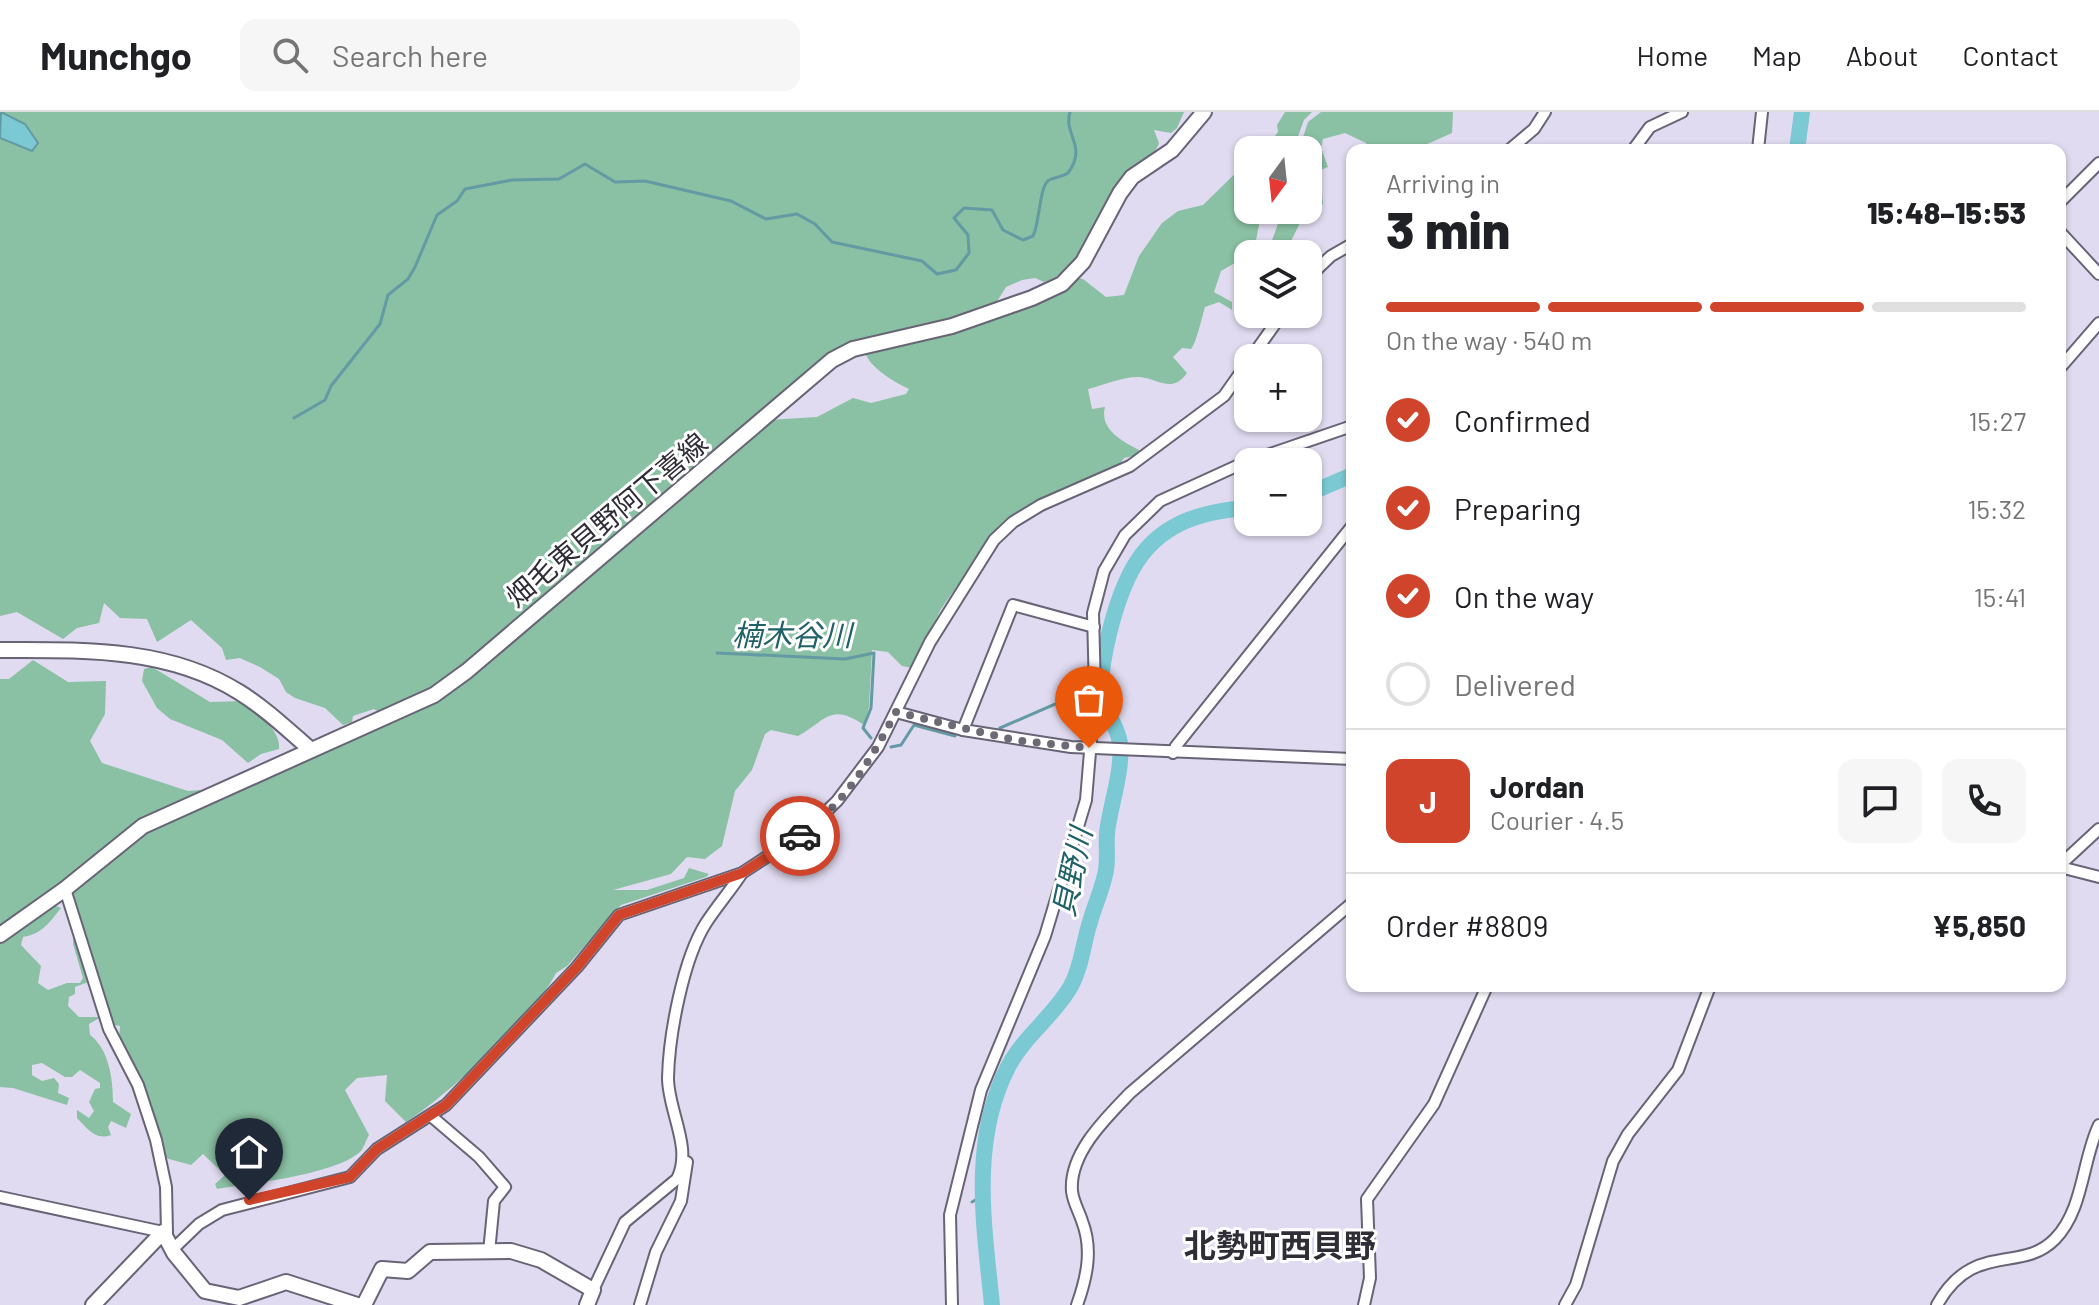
<!DOCTYPE html>
<html lang="en">
<head>
<meta charset="utf-8">
<style>
  :root { --surface:#fff; --page:#f6f6f6; --text:#202124; --muted:#757577; --line:#e0e0e0; --accent:#cf442b }
  body { margin:0; font-family:Barlow,"Noto Sans JP",sans-serif; background:var(--page); color:var(--text); height:100vh; display:flex; flex-direction:column; font-size:30px; white-space:nowrap }
  * { box-sizing:border-box; margin:0 }
  p { font-size:26px; color:var(--muted) }
  .icon { flex:none; width:44px; height:44px; fill:none; stroke:currentColor; stroke-width:2; stroke-linecap:round; stroke-linejoin:round }
  .map { position:relative; flex:1; overflow:hidden }
  .drawer { position:absolute; left:1346px; top:32px; width:720px; height:848px; display:flex; flex-direction:column; background:var(--surface); border-radius:16px; box-shadow:0 2px 6px #0004 }
  .drawer>* { flex:none }
  .needle { width:52px; rotate:195deg }
  .fabs { position:absolute; left:1234px; top:24px; display:grid; gap:16px }
  .fabs a { display:grid; place-items:center; width:88px; height:88px; border-radius:16px; background:var(--surface); box-shadow:0 2px 6px #0004; font-size:40px }
  .pin { position:absolute; display:grid; place-items:center; width:68px; height:68px; color:#fff; margin:-82px -34px; border-radius:50% 50% 50% 0; rotate:-45deg; box-shadow:0 0 8px #0007 }
  .pin .icon { rotate:45deg }
  .courier { position:absolute; display:grid; place-items:center; width:80px; height:80px; margin:-40px; border:6px solid #cf442b; border-radius:50%; background:#fff; color:#222; box-shadow:0 2px 10px #0007 }
  .head em { font-style:normal; font-weight:800 }
  .head div { display:flex; flex-direction:column-reverse }
  .head { display:flex; align-items:center; justify-content:space-between; height:136px; padding:0 40px }
  h1 { font-size:52px; font-weight:800; line-height:60px }
  .bar { display:grid; grid-template-columns:repeat(4,1fr); gap:12px 8px; align-content:center; height:96px; padding:0 40px }
  .bar i { height:10px; border-radius:6px; background:var(--line) }
  .bar .selected { background:var(--accent) }
  .bar p { grid-column:span 4 }
  .line { display:flex; align-items:center; gap:20px; padding:0 40px; border-top:2px solid var(--line) }
  .line div { flex:1 }
  .round { display:grid; place-items:center; flex:none; width:84px; height:84px; border-radius:16px; background:var(--page) }
  ol { padding:0 40px; list-style:none }
  li { display:flex; align-items:center; gap:24px; height:88px }
  li p { margin-inline-start:auto }
  li .icon { padding:8px; border-radius:50%; background:var(--accent); color:#fff; stroke-width:4 }
  li:last-child { color:var(--muted) }
  li i { width:44px; height:44px; border:4px solid var(--line); border-radius:50% }
  header { display:flex; align-items:center; gap:48px; box-sizing:border-box; height:112px; padding:0 40px; background:var(--surface); border-bottom:2px solid var(--line) }
  header strong { font-size:38px }
  nav { display:flex; gap:44px; margin-inline-start:auto; font-size:28px }
  .search { width:560px; height:72px; background:var(--page); display:flex; align-items:center; gap:20px; box-sizing:border-box; padding:0 28px; border-radius:16px; color:var(--muted); font-size:30px }
  .map>svg:first-child { display:block }
</style>
</head>
<body>
<header>
<strong>Munchgo</strong>
<div class="search"><svg class="icon" aria-label="search" viewBox="0 0 24 24"><circle cx="10" cy="10" r="6"/><path d="M15 15l6 6"/></svg>Search here</div>
<nav><a>Home</a><a>Map</a><a>About</a><a>Contact</a></nav>
</header>
<div class="map">
<svg width="2099" height="1193" viewBox="0 0 2099 1193">
  <rect width="100%" height="100%" fill="#e0dbf0"/>
  <g fill="#8ac0a3">
    <path d="M1,0H1184L1177,16L1171,21L1154,18L1159,31C1153,51 1128,56 1117,74C1095,109 1087,156 1044,170L1035,166L1022,168L1006,175L996,191L930,214L864,227L846,234L816,254L449,569L379,600L374,597L353,604L352,610L343,613L325,596L295,586L286,580L279,567L260,555L240,546L226,548L222,536L191,508L157,530L147,507L120,506L104,491L99,511L77,516L63,527L17,500L0,504V26L32,39L18,8Z"/>
    <polygon points="1285,0 1312,0 1304,8 1293,38 1264,38 1278,20 1277,13"/>
    <polygon points="1321,0 1453,0 1452,21 1414,38 1368,38 1366,31 1345,21 1323,27 1321,36 1328,55 1308,63 1308,38 1299,38 1308,10"/>
    <path d="M1248,49V98H1262L1256,128L1240,148L1221,159L1214,180L1232,190V198L1219,190L1205,195C1201,208 1197,229 1191,237L1182,236L1173,245L1187,261C1172,282 1159,267 1140,265C1125,264 1104,273 1088,277L1092,297L1105,295C1099,317 1123,330 1139,338L1138,343L1124,346L1117,356L991,425L941,497L912,556L902,554L888,540L872,538L869,595L864,613C830,590 826,609 798,624L771,618L765,622L752,658L735,679L722,734L705,747L687,745L671,762L613,778H647L684,766L689,756L709,762L706,765L621,793L567,854L556,861C535,903 446,985 406,1010L385,989L387,963L357,966L345,978L369,1023C366,1028 364,1036 360,1040C333,1063 253,1071 217,1077L215,1072L225,1063L203,1042L191,1053L169,1047L152,1037C147,1017 135,935 119,928L120,914L114,913L70,783L73,778L159,712L456,577L767,308L817,305L853,286L871,291L906,282L909,277C894,270 869,255 865,240L1075,165L1083,167L1106,185L1124,183L1139,144L1162,111L1178,99L1203,93Z"/>
    <polygon points="1320,63 1323,92 1303,105 1286,139 1267,142 1283,98 1308,98 1308,69"/>
    <polygon points="33,548 68,570 106,569 105,602 90,629 102,651 188,679 213,677 166,698 0,819 0,567 9,567"/>
    <path d="M152,555L210,590L244,589C257,601 281,618 279,637L261,642L248,651L222,628L170,607L157,596L142,569L144,557Z"/>
    <path d="M52,792L61,796C49,811 42,822 23,825L21,833L41,854L38,871L48,878L67,871H80L83,866L73,832V814L91,869L75,875V882L69,885L68,894L79,905H101L89,912L90,923C109,937 113,967 113,990L131,1002L126,1016L111,1009L108,1015L111,1023C95,1029 87,1016 77,1006V998L89,1006L94,999L89,990L95,977L100,976V971L80,958L72,965H65L42,951L32,953V963L42,969L54,966L59,972L58,981L69,986L67,993L13,976L0,975V830Z"/>
  </g>
  <polygon fill="#7bc9d3" stroke="#649aa4" stroke-width="2" points="1,0 25,12 38,31 32,39 0,26"/>
  <g fill="none" stroke-linecap="round" stroke-linejoin="round">
    <g stroke="#649aa4" stroke-width="3">
      <path d="M294,306L325,288L331,274L380,212L388,183L408,167L415,155L437,103L457,89L465,77L512,68L559,67L585,52L615,70L645,69L731,89L766,107L797,102L815,112L832,130L922,149L937,162L956,158L969,141L968,123L954,106L964,96L992,98L1003,118L1023,128L1033,124C1040,111 1039,74 1049,68C1055,65 1062,65 1068,61C1088,34 1063,23 1070,0"/>
      <polyline points="717,541 845,547 874,541 871,596 863,616 871,626"/>
      <polyline points="1000,616 1092,576"/>
      <polyline points="891,635 901,633 914,613 955,624"/>
      <polyline points="972,1090 982,1084"/>
    </g>
    <g stroke="#7bc9d3" stroke-width="16">
      <polyline points="1797,38 1802,0"/>
      <polyline points="1308,382 1352,363"/>
      <path d="M992,1193C984,1113 970,1029 1008,955C1024,924 1054,904 1071,874C1082,854 1083,831 1090,810C1095,792 1103,776 1106,758C1108,746 1106,733 1107,721C1110,693 1123,660 1120,631C1117,611 1104,600 1102,587C1097,555 1116,487 1132,458C1156,413 1199,399 1248,396"/>
    </g>
    <defs>
      <g id="minor">
        <polyline points="1509,38 1534,17 1545,0"/>
        <polyline points="1633,38 1650,15 1682,0"/>
        <polyline points="1758,38 1762,0"/>
        <polyline points="2060,90 2099,51"/>
        <polyline points="2060,120 2099,162"/>
        <polyline points="1308,166 1331,144 1352,132"/>
        <polyline points="1251,246 1282,202"/>
        <polyline points="2060,256 2099,211"/>
        <polyline points="896,600 963,618 1071,635 1352,647"/>
        <polyline points="963,618 1013,493 1094,515"/>
        <polyline points="1173,641 1176,634 1352,414"/>
        <polyline points="2060,753 2099,717"/>
        <polyline points="2060,755 2099,765"/>
        <polyline points="65,777 109,917 138,973 156,1028 166,1075 167,1121 163,1120"/>
        <polyline points="431,1004 479,1045 505,1075 494,1089 489,1140"/>
        <polyline points="0,1085 163,1120"/>
        <polyline points="170,1132 173,1137 199,1112 222,1098 350,1065 377,1037 446,993 577,855 619,803 742,761 805,720 837,689 878,635 930,530 994,428 1013,410 1041,393 1130,354 1224,284 1248,250"/>
        <path d="M593,1178L625,1110L677,1067C693,1036 668,999 668,966C669,923 683,847 706,811C717,794 731,778 742,761"/>
        <polyline points="640,1193 656,1140 681,1089 687,1050"/>
        <polyline points="952,1193 950,1103 981,978 1045,824 1086,688 1095,580 1093,501 1104,459 1125,423 1160,389 1241,352 1352,314"/>
        <path d="M1077,1193C1087,1165 1093,1137 1082,1109C1079,1099 1073,1090 1072,1079C1069,1041 1106,1006 1130,981L1352,791"/>
        <polyline points="1364,1193 1370,1166 1367,1087 1434,992 1487,874"/>
        <polyline points="1565,1193 1576,1173 1613,1049 1628,1022 1678,958 1710,874"/>
        <path d="M1937,1193C1973,1128 2021,1162 2055,1127C2084,1097 2082,1048 2099,1013"/>
      </g>
      <g id="major">
        <path d="M0,538C82,538 167,535 239,580C265,596 288,618 311,638"/>
        <polyline points="0,823 65,777 143,714 434,583 467,559 832,248 853,237 952,214 1032,186 1062,172 1083,150 1120,81 1132,65 1172,38 1204,0"/>
        <polyline points="93,1193 163,1120 174,1141 205,1179 239,1186 286,1170 357,1193"/>
        <polyline points="364,1193 382,1157 408,1159 430,1140 511,1139 541,1148 593,1178 587,1193"/>
      </g>
    </defs>
    <use href="#minor" stroke="#686476" stroke-width="14"/>
    <use href="#major" stroke="#686476" stroke-width="18"/>
    <use href="#minor" stroke="#fff" stroke-width="10"/>
    <use href="#major" stroke="#fff" stroke-width="14"/>
  </g>
  <g fill="none" stroke-linecap="round" stroke-linejoin="round">
    <path stroke="#6d6a76" stroke-width="8" stroke-dasharray="0 14.4" d="M800,724C844,693 872,646 896,600L1014,628L1089,636"/>
    <polyline stroke="#cf442b" stroke-width="10" points="249,1088 350,1065 377,1037 446,993 577,855 619,803 742,761 800,724"/>
  </g>
  <g text-anchor="middle" dominant-baseline="central" stroke-width="6" stroke-linejoin="round" paint-order="stroke">
    <g font-size="28" fill="#2f2d35" stroke="#fff">
      <text transform="translate(606 407) rotate(-40)">畑毛東貝野阿下喜線</text>
    </g>
    <g font-size="30" font-style="italic" fill="#216169" stroke="#fff">
      <text x="792" y="522">楠木谷川</text>
      <text transform="translate(1071 760) rotate(-78)">貝野川</text>
    </g>
    <g font-size="32" font-weight="bold" fill="#2f2d35" stroke="#fff">
      <text x="1280" y="1132">北勢町西貝野</text>
    </g>
  </g>
</svg>
<div class="fabs">
<a><svg class="needle" viewBox="-14 -14 28 28"><path d="M0-13l5 13h-10z" fill="#e53935"/><path d="M0 13l5-13h-10z" fill="#757577"/></svg></a>
<a><svg class="icon" aria-label="layers" viewBox="0 0 24 24"><path d="M12 4l9 5-9 5-9-5zM3 14l9 5 9-5"/></svg></a>
<a>+</a>
<a>−</a>
</div>
<div class="pin" style="left:1089px;top:636px;background:#ea580c"><svg class="icon" aria-label="bag" viewBox="0 0 24 24"><path d="M5 8h14l-1 12H6zM9 8a3 3 0 0 1 6 0"/></svg></div>
<div class="pin" style="left:249px;top:1088px;background:#1f2937"><svg class="icon" aria-label="home" viewBox="0 0 24 24"><path d="M3 11l9-7 9 7M6 9v11h12V9"/></svg></div>
<div class="courier" style="left:800px;top:724px"><svg class="icon" aria-label="car" viewBox="0 0 24 24"><path d="M5 17H2v-5l4-1 3-4h7l3 4 3 1v5h-3M9 17h6M6 11h13"/><circle cx="7" cy="17" r="2"/><circle cx="17" cy="17" r="2"/></svg></div>
<section class="drawer">
<div class="head"><div><h1>3 min</h1><p>Arriving in</p></div><em>15:48–15:53</em></div>
<div class="bar"><i class="selected"></i><i class="selected"></i><i class="selected"></i><i></i><p>On the way · 540 m</p></div>
<ol>
<li><svg class="icon" aria-label="check" viewBox="0 0 24 24"><path d="M5 12l5 5 9-10"/></svg>Confirmed<p>15:27</p></li>
<li><svg class="icon" aria-label="check" viewBox="0 0 24 24"><path d="M5 12l5 5 9-10"/></svg>Preparing<p>15:32</p></li>
<li><svg class="icon" aria-label="check" viewBox="0 0 24 24"><path d="M5 12l5 5 9-10"/></svg>On the way<p>15:41</p></li>
<li><i></i>Delivered</li>
</ol>
<div class="line" style="height:144px"><b class="round" style="background:var(--accent);color:#fff">J</b><div><b>Jordan</b><p>Courier · 4.5</p></div><a class="round"><svg class="icon" aria-label="chat" viewBox="0 0 24 24"><path d="M4 5h16v11H9l-5 4z"/></svg></a><a class="round"><svg class="icon" aria-label="phone" viewBox="0 0 24 24"><path d="M5 4h4l2 5-3 2q2 4 5 5l2-3 5 2v4C11 20 4 13 5 4z"/></svg></a></div>
<div class="line" style="height:104px"><div>Order #8809</div><b>¥5,850</b></div>
</section>
</div>
</body>
</html>
